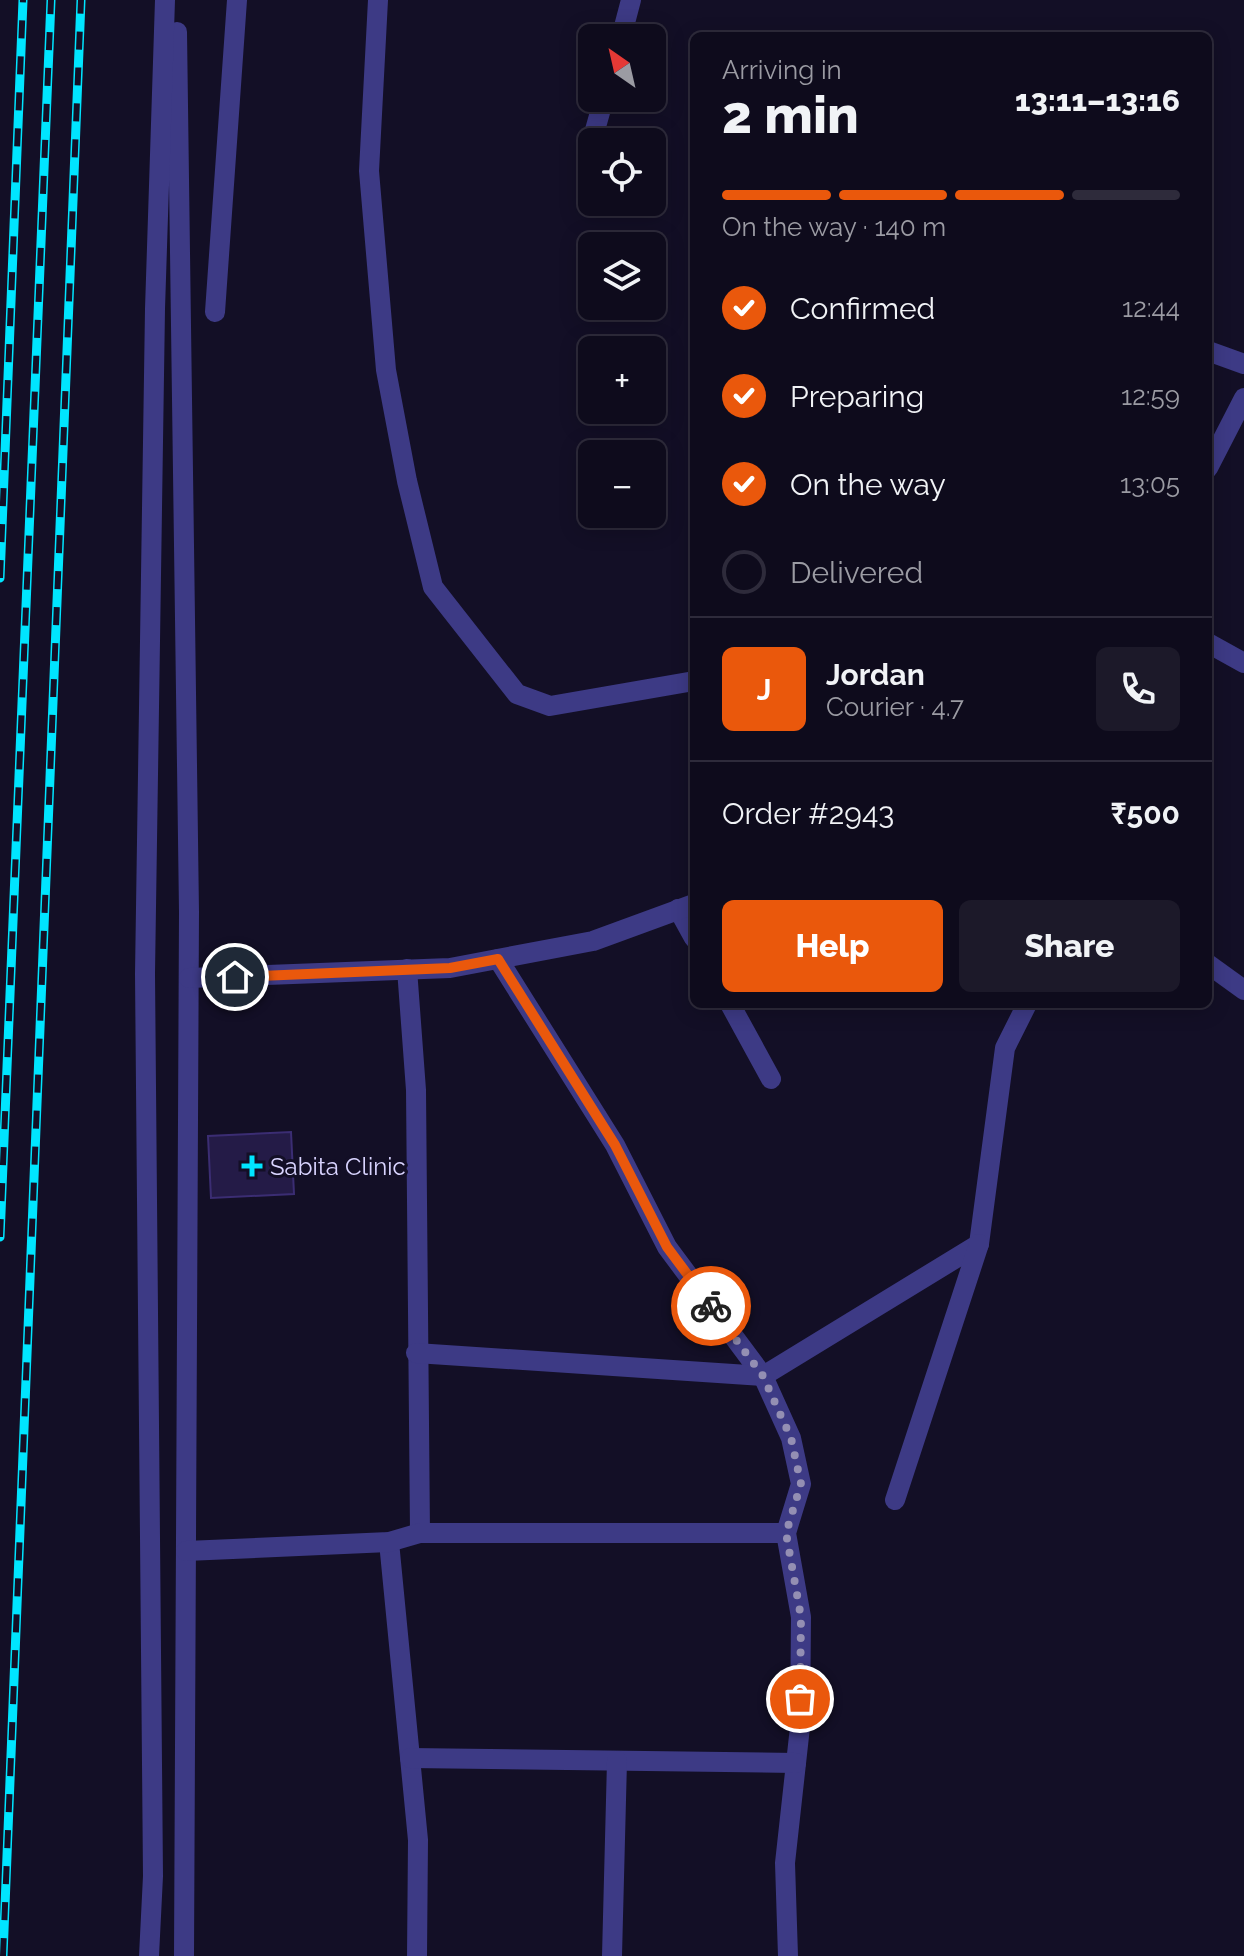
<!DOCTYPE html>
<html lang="en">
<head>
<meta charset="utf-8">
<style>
  :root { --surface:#0e0b1c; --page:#1c1929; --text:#f1f3f6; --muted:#9b9ba3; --line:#2e2b3b; --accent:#ea580c }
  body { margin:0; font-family:Raleway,sans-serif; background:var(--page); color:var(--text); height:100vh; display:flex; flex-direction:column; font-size:30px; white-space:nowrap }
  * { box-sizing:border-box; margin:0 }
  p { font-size:26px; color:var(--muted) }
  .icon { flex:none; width:44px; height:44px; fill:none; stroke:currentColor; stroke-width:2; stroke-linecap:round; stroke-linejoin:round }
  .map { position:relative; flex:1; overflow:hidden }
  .sheet { position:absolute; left:690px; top:32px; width:522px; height:976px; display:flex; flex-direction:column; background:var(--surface); border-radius:12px; box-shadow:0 4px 20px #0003,0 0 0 2px var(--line) }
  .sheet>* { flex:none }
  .needle { width:52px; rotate:326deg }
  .tools { position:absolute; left:578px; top:24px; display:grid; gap:16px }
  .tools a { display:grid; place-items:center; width:88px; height:88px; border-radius:12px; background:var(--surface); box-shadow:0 4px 20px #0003,0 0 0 2px var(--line); font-size:40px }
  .pin { position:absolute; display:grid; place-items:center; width:68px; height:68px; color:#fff; margin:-34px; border:4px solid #fff; border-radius:50%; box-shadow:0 2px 8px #0007 }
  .courier { position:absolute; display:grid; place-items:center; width:80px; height:80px; margin:-40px; border:6px solid #ea580c; border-radius:50%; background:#fff; color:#222; box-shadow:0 2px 10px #0007 }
  .overview em { font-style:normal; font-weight:800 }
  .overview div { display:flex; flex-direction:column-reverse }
  .overview { display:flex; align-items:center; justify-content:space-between; height:136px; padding:0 32px }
  h1 { font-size:52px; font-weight:800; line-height:60px }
  .bar { display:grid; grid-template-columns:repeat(4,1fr); gap:12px 8px; align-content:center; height:96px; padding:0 32px }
  .bar i { height:10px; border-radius:6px; background:var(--line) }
  .bar .active { background:var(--accent) }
  .bar p { grid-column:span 4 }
  .line { display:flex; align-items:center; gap:20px; padding:0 32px; border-top:2px solid var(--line) }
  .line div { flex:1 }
  .round { display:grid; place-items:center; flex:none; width:84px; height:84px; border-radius:12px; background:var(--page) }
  ol { padding:0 32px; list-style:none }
  li { display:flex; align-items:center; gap:24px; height:88px }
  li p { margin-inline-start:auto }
  li .icon { padding:8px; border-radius:50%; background:var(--accent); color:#fff; stroke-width:4 }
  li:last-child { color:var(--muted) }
  li i { width:44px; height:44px; border:4px solid var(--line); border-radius:50% }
  .button { display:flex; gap:16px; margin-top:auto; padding:16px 32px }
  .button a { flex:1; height:92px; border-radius:12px; background:var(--accent); color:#fff; font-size:32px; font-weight:800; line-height:92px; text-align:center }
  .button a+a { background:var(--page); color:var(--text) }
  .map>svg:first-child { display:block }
</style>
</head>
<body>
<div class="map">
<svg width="1244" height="1956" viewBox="0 0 1244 1956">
  <rect width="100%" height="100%" fill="#130f26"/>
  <polygon fill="#241b47" stroke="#3b2d73" stroke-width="2" points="291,1132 294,1194 211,1198 208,1136"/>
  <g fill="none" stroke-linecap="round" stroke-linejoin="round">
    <g stroke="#3d3a85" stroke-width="20">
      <polyline points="378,0 369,171 386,370 407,481 433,587 517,694 550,706 694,681"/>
      <polyline points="177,32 189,912 184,1956"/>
      <polyline points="621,38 631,0"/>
      <polyline points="590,148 604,98"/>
      <polyline points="215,312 237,0"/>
      <polyline points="1208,351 1244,364"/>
      <polyline points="1208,468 1244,398"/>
      <polyline points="1208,643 1244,663"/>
      <polyline points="678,909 694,938"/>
      <polyline points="498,959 615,1145 667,1247 763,1376 791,1438 801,1484 786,1533 801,1617 800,1727 785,1863 788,1956"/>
      <polyline points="1208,964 1244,990"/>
      <polyline points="407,969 416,1090 420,1533"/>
      <polyline points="189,978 450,968 593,941 694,904"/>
      <polyline points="730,1004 771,1079"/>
      <polyline points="416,1353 763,1376 979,1244 1005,1048 1027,1004"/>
      <polyline points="895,1500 979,1244"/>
      <polyline points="389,1542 418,1840 417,1956"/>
      <polyline points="186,1551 389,1542 420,1533 786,1533"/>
      <polyline points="410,1758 796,1763"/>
      <polyline points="149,1956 153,1876 145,974 155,309 165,0"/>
      <polyline points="612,1956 617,1761"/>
    </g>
    <defs>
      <g id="rail">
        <polyline points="0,578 23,0"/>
        <polyline points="0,1237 51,0"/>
        <polyline points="3,1956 81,0"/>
      </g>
    </defs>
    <use href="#rail" stroke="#00e5ff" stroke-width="9"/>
    <use href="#rail" stroke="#130f26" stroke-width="6" stroke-dasharray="18" stroke-linecap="butt"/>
  </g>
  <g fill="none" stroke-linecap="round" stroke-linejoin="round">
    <polyline stroke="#948fb3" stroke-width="8" stroke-dasharray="0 14.4" points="711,1306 763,1376 791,1438 801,1484 786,1533 801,1617 800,1699"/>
    <polyline stroke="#ea580c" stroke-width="10" points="235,977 450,968 498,959 615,1145 667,1247 711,1306"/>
  </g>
  <path fill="#00e5ff" stroke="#130f26" stroke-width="3" d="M248 1154h8v8h8v8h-8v8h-8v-8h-8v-8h8z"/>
  <g text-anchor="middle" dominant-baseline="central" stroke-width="6" stroke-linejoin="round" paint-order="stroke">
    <g font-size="24" fill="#d9d4ff" stroke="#130f26" text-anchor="start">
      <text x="270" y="1166">Sabita Clinic</text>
    </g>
  </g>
</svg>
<div class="tools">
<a><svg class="needle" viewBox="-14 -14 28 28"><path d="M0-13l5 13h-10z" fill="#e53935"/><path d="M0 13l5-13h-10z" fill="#9b9ba3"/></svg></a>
<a><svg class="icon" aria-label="locate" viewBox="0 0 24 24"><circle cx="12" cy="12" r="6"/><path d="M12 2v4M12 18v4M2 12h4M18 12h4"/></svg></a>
<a><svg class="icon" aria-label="layers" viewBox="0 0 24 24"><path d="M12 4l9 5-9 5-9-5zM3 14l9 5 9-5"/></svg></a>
<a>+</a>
<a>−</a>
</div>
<div class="pin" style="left:800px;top:1699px;background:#ea580c"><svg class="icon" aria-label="bag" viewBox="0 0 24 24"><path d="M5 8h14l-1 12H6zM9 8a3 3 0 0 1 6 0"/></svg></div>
<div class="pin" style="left:235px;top:977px;background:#1f2937"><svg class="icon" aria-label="home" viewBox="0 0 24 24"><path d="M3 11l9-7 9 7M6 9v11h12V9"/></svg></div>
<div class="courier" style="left:711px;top:1306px"><svg class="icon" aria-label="bike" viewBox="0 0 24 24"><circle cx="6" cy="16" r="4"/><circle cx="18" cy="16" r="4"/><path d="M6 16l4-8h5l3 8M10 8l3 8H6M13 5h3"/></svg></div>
<section class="sheet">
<div class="overview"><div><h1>2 min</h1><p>Arriving in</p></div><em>13:11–13:16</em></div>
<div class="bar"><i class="active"></i><i class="active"></i><i class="active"></i><i></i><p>On the way · 140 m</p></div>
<ol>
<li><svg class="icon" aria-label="check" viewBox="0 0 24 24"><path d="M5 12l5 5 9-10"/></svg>Confirmed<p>12:44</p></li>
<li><svg class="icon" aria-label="check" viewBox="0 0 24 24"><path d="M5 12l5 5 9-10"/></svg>Preparing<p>12:59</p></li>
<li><svg class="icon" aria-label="check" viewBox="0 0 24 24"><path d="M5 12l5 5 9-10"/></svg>On the way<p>13:05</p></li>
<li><i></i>Delivered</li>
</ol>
<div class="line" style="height:144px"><b class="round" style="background:var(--accent);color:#fff">J</b><div><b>Jordan</b><p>Courier · 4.7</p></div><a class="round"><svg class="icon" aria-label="phone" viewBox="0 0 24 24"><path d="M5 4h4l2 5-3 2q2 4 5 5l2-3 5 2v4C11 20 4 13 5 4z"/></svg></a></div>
<div class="line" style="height:104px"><div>Order #2943</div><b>₹500</b></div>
<div class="button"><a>Help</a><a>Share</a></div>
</section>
</div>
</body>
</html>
